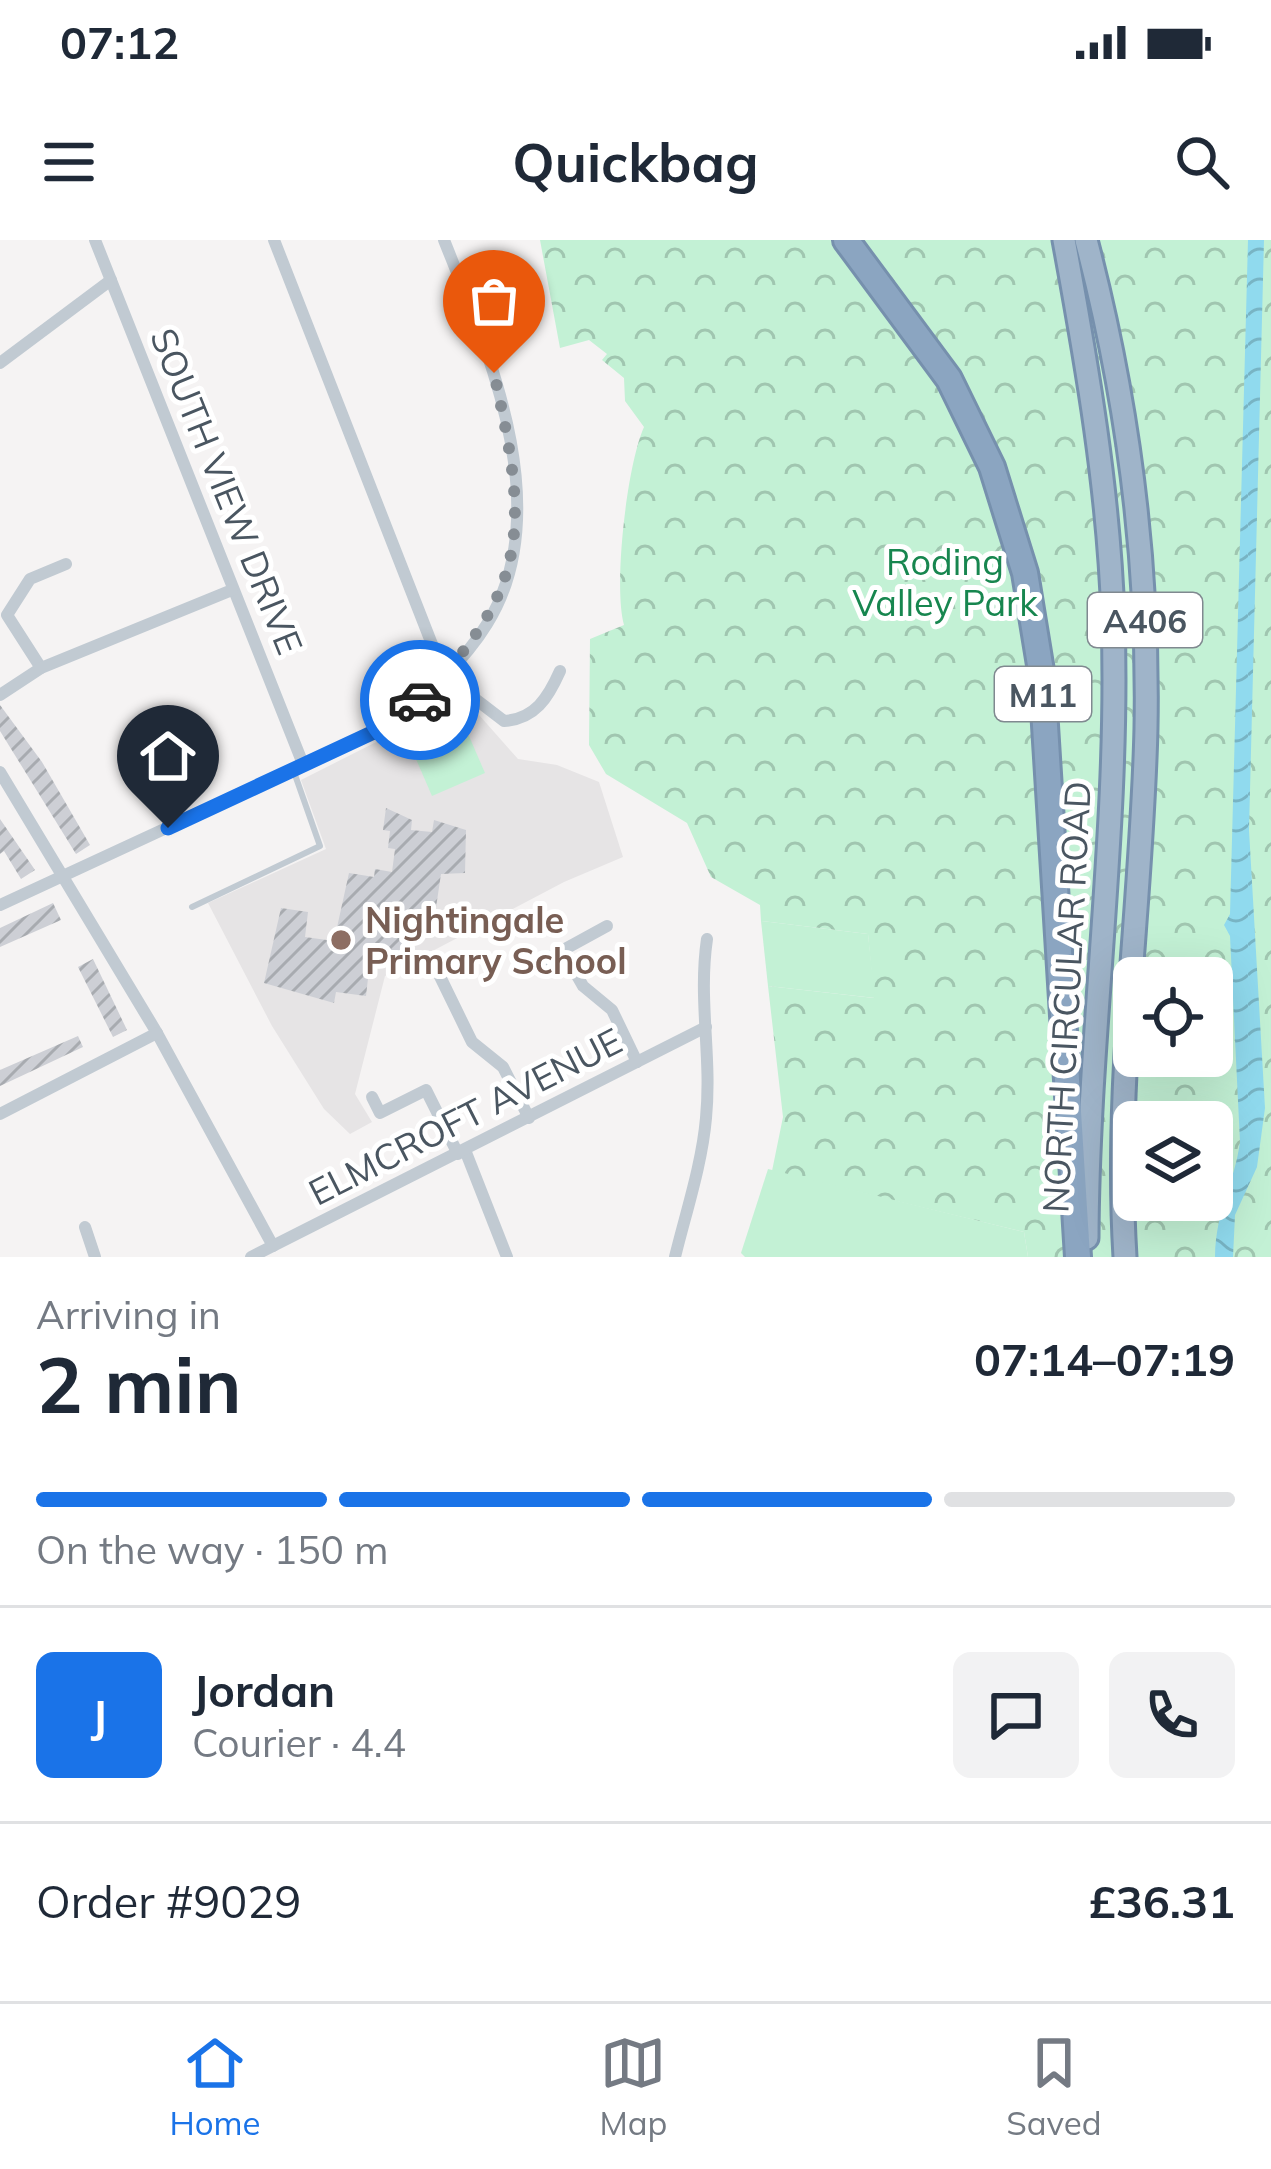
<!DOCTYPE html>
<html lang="en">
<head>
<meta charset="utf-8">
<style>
  :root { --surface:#fff; --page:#f2f2f3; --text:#1f2937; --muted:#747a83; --line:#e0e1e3; --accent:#1a73e8 }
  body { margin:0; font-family:Mulish,sans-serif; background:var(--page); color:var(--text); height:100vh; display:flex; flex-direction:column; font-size:45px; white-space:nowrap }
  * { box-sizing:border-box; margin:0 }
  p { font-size:39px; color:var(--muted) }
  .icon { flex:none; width:66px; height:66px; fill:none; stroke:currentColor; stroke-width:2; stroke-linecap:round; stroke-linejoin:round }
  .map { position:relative; height:1017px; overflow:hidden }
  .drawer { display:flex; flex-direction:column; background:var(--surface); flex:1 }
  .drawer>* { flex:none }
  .buttons { position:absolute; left:1113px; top:717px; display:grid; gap:24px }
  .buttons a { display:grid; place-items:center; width:120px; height:120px; border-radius:18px; background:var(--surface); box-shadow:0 12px 48px #0002; font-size:60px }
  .pin { position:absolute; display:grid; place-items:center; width:102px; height:102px; color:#fff; margin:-123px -51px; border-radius:50% 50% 50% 0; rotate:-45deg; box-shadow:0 0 12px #0007 }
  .pin .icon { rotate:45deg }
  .courier { position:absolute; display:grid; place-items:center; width:120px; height:120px; margin:-60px; border:9px solid #1a73e8; border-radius:50%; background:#fff; color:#222; box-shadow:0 3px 15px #0007 }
  .overview em { font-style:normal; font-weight:700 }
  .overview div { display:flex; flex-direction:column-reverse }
  .overview { display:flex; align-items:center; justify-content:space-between; height:204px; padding:0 36px }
  h1 { font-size:78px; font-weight:700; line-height:90px }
  .bar { display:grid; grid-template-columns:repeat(4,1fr); gap:18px 12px; align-content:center; height:144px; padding:0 36px }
  .bar i { height:15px; border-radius:9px; background:var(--line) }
  .bar .selected { background:var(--accent) }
  .bar p { grid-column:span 4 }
  .line { display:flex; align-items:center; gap:30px; padding:0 36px; border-top:3px solid var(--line) }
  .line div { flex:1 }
  .round { display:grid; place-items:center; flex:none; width:126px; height:126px; border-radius:18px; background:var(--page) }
  .status { display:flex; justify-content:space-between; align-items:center; height:84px; padding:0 60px; background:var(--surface); direction:ltr }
  .status svg { height:33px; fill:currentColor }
  header { display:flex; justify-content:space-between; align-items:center; height:156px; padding:0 36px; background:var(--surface); font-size:54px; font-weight:700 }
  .tab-bar { display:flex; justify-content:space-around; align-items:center; height:168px; border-top:3px solid var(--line); background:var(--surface); font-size:33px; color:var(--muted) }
  .tab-bar a { display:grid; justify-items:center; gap:6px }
  .tab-bar .selected { color:var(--accent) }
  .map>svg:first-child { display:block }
</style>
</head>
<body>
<div class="status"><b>07:12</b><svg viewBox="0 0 49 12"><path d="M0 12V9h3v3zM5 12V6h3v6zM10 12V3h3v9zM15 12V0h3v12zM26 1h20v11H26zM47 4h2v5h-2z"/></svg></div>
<header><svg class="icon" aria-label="menu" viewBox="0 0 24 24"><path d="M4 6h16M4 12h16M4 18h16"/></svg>Quickbag<svg class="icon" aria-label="search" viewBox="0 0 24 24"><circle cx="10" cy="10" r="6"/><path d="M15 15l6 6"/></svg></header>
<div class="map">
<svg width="1271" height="1017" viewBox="0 0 1271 1017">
  <defs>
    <pattern id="forest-crowns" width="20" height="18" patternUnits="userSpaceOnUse" patternTransform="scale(3)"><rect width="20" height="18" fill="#c3f1d5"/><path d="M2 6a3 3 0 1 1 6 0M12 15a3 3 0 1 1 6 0" fill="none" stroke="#a0c6b0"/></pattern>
    <pattern id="water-waves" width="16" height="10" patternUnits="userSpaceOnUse" patternTransform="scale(3)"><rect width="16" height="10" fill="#90daee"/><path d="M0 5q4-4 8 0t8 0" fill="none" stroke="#78b4c4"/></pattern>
    <pattern id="building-hatch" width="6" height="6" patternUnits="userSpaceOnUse" patternTransform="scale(3)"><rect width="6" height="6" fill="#cdcfd5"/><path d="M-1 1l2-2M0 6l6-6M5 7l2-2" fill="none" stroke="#a8abb0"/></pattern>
  </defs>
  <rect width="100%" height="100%" fill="#f5f3f3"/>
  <polygon fill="#e6e4e5" points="443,452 472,467 518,519 557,525 599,542 623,617 564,642 385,736 355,854 372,882 350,894 324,869 272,786 208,663 326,609 301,540 406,487"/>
  <path fill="url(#forest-crowns)" fill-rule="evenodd" d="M540,0H1271V1017H1028L1024,992L772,931L783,877L768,746L874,758L868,694L761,681L760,665L711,637L687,583L606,534L589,505L590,399L624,385C613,346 627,225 644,187L625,161L624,138L602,120L607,114L589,100L560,108ZM1134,738H1212V816H1134ZM1134,882H1212V960H1134Z"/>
  <g fill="#c3f1d5">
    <polygon points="459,473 485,533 432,556 406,496"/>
    <polygon points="761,681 868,694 875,758 768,746"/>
    <polygon points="768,929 1024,992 1028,1017 745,1017 741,1013"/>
  </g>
  <path fill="url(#water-waves)" d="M1248,0H1264L1249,590L1265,868L1257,927L1235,975L1233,1017H1215C1216,968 1234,945 1240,902L1230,696L1224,685L1230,674Z"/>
  <g fill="url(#building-hatch)">
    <polygon points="0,465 42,522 90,605 76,614 0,491"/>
    <polygon points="386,568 412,580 411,590 432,592 434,580 466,590 465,633 441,634 434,681 414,678 409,717 371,712 366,756 336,752 334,763 264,743 281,668 308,672 305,697 334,701 349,633 374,637 375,629 392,632 395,609 388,608 390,591 383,590"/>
    <polygon points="0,579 35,630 21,639 4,611 0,614"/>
    <polygon points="53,663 61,680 0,707 0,688"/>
    <polygon points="93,719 127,790 113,797 78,727"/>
    <polygon points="78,796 83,807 0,846 0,830"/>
  </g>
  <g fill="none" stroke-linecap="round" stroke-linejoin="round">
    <defs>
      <g id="trunk">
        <path d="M1064,0C1087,125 1109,252 1113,379C1120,586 1088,792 1087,998"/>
        <path d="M1086,0C1128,160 1149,323 1146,488C1142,665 1114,840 1125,1017"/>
      </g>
      <polyline id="motorway" points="846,0 949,139 992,227 1025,333 1042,437 1078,1017"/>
    </defs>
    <use href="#trunk" stroke="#7690ad" stroke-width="27"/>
    <use href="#motorway" stroke="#7690ad" stroke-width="30"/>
    <polyline stroke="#c1cad2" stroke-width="6" points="192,667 320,606 294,532"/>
    <g stroke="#c1cad2" stroke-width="12">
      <polyline points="95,0 303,524"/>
      <polyline points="274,0 444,435"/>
      <polyline points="0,123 111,40"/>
      <polyline points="41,428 7,375 30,339 66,324"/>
      <path d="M444,435L504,481C535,479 548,458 560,431"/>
      <polyline points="0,455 41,428 232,350"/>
      <polyline points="0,532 157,793 273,1006"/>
      <path d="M0,665L391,484C425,456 464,422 487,384C558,270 488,111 444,0"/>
      <polyline points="563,711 583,746 612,770 637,822"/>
      <polyline points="431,718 472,802 503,827 529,878"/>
      <polyline points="523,732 607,686"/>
      <polyline points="372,857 380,873 426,850 458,914"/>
      <polyline points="0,874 157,793"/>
      <polyline points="465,910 507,1017"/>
      <polyline points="85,987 95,1017"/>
      <polyline points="251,1017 706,787"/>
      <path d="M675,1017C686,972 702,924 706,878C712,816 698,760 707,699"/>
    </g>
    <use href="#trunk" stroke="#9fb4c9" stroke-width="21"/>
    <use href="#motorway" stroke="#8ba5c1" stroke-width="24"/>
  </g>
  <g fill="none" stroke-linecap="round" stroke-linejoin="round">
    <path stroke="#868d94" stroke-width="12" stroke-dasharray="0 21.6" d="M420,460C533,345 527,284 494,133"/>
    <polyline stroke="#1a73e8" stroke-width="15" points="168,588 391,484 420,460"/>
  </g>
  <circle fill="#8d6e63" stroke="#fff" stroke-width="4.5" cx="341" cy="700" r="12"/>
  <g text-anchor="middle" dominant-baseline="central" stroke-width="10" stroke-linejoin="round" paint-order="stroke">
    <g fill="#fff" stroke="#808990" stroke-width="3">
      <rect x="1088" y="353" width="114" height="54" rx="9"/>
      <rect x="995" y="427" width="96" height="54" rx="9"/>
    </g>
    <g font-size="33" font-weight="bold" fill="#4a5661">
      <text x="1145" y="380">A406</text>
      <text x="1043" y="454">M11</text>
    </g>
    <g font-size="36" fill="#4a5661" stroke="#fff">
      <text transform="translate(227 251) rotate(68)">SOUTH VIEW DRIVE</text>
      <text transform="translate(1066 757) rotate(-87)">NORTH CIRCULAR ROAD</text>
      <text transform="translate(465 876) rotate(-27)">ELMCROFT AVENUE</text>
    </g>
    <g font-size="36" fill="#17864f" stroke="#fff">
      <text x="945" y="321">Roding<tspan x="945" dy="41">Valley Park</tspan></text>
    </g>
    <g font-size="36" font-weight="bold" fill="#785e54" stroke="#fff" text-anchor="start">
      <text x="365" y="679">Nightingale<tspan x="365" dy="41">Primary School</tspan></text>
    </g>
  </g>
</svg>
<div class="buttons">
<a><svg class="icon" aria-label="locate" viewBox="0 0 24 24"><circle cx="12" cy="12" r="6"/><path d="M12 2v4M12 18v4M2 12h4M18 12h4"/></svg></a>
<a><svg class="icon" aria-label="layers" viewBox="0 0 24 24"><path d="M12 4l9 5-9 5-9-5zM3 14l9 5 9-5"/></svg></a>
</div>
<div class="pin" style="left:494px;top:133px;background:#ea580c"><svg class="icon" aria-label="bag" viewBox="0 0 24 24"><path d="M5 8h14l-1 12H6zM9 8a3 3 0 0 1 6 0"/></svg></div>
<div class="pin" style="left:168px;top:588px;background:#1f2937"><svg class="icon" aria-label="home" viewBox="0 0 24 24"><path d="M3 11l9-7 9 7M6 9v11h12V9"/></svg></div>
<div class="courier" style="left:420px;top:460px"><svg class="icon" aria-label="car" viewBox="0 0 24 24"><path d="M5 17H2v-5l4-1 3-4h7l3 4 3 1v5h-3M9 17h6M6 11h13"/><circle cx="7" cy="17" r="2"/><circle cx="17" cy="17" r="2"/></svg></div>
</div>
<section class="drawer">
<div class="overview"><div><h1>2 min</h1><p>Arriving in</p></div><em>07:14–07:19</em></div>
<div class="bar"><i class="selected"></i><i class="selected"></i><i class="selected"></i><i></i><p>On the way · 150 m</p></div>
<div class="line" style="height:216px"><b class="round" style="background:var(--accent);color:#fff">J</b><div><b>Jordan</b><p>Courier · 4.4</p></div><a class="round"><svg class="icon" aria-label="chat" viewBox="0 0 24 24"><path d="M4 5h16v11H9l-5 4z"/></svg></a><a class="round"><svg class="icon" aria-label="phone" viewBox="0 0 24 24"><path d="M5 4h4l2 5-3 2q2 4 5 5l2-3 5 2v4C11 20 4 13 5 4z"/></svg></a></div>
<div class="line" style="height:156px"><div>Order #9029</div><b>£36.31</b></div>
</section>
<nav class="tab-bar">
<a class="selected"><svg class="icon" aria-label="home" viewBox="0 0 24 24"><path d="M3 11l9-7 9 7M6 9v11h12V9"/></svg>Home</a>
<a><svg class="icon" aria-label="map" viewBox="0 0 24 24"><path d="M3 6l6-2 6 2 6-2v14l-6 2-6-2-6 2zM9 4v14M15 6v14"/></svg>Map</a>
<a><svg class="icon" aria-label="saved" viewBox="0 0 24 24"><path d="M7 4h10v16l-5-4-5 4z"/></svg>Saved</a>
</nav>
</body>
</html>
